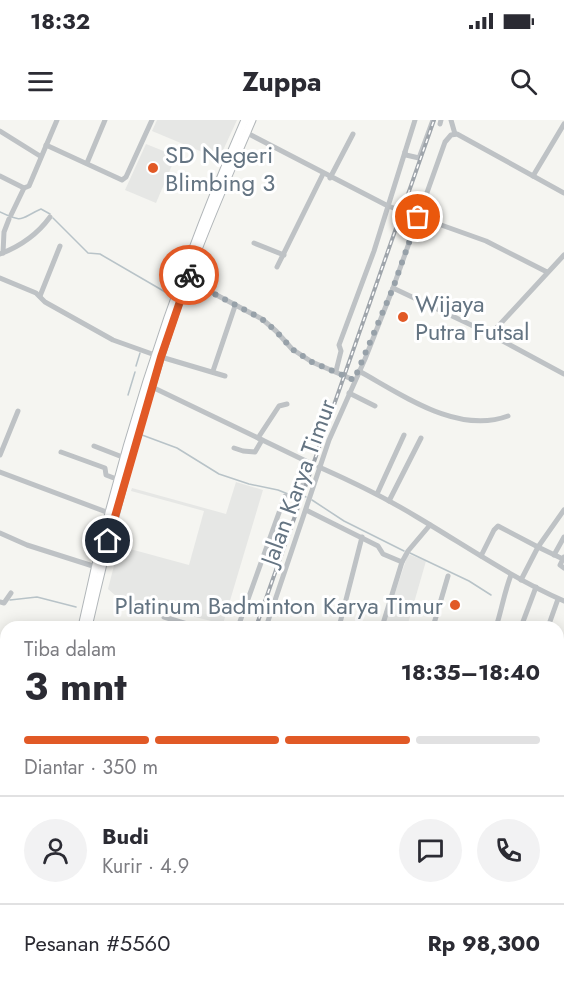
<!DOCTYPE html>
<html lang="id">
<head>
<meta charset="utf-8">
<style>
  :root { --surface:#fff; --page:#f2f2f3; --text:#2b2b33; --muted:#7c7c81; --line:#e1e1e2; --accent:#e15926 }
  body { margin:0; font-family:Jost,sans-serif; background:var(--page); color:var(--text); height:100vh; display:flex; flex-direction:column; font-size:22px; white-space:nowrap }
  * { box-sizing:border-box; margin:0 }
  p { font-size:20px; color:var(--muted) }
  .icon { flex:none; width:33px; height:33px; fill:none; stroke:currentColor; stroke-width:2; stroke-linecap:round; stroke-linejoin:round }
  .map { position:relative; flex:1; overflow:hidden }
  .side { position:absolute; left:0px; top:501px; width:564px; height:374px; display:flex; flex-direction:column; background:var(--surface); border-radius:18px 18px 0 0; box-shadow:0 3px 15px #0003 }
  .side>* { flex:none }
  .pin { position:absolute; display:grid; place-items:center; width:51px; height:51px; color:#fff; margin:-26px; border:3px solid #fff; border-radius:50%; box-shadow:0 2px 6px #0007 }
  .courier { position:absolute; display:grid; place-items:center; width:60px; height:60px; margin:-30px; border:4px solid #e15926; border-radius:50%; background:#fff; color:#222; box-shadow:0 2px 8px #0007 }
  .headline em { font-style:normal; font-weight:700 }
  .headline div { display:flex; flex-direction:column-reverse }
  .headline { display:flex; align-items:center; justify-content:space-between; height:102px; padding:0 24px }
  h1 { font-size:39px; font-weight:700; line-height:45px }
  .bar { display:grid; grid-template-columns:repeat(4,1fr); gap:9px 6px; align-content:center; height:72px; padding:0 24px }
  .bar i { height:8px; border-radius:4px; background:var(--line) }
  .bar .selected { background:var(--accent) }
  .bar p { grid-column:span 4 }
  .line { display:flex; align-items:center; gap:15px; padding:0 24px; border-top:2px solid var(--line) }
  .line div { flex:1 }
  .round { display:grid; place-items:center; flex:none; width:63px; height:63px; border-radius:32px; background:var(--page) }
  .status { display:flex; justify-content:space-between; align-items:center; height:42px; padding:0 30px; background:var(--surface); direction:ltr }
  .status svg { height:16px; fill:currentColor }
  header { display:flex; justify-content:space-between; align-items:center; height:78px; padding:0 24px; background:var(--surface); font-size:27px; font-weight:700 }
  .map>svg:first-child { display:block }
</style>
</head>
<body>
<div class="status"><b>18:32</b><svg viewBox="0 0 49 12"><path d="M0 12V9h3v3zM5 12V6h3v6zM10 12V3h3v9zM15 12V0h3v12zM26 1h20v11H26zM47 4h2v5h-2z"/></svg></div>
<header><svg class="icon" aria-label="menu" viewBox="0 0 24 24"><path d="M4 6h16M4 12h16M4 18h16"/></svg>Zuppa<svg class="icon" aria-label="search" viewBox="0 0 24 24"><circle cx="10" cy="10" r="6"/><path d="M15 15l6 6"/></svg></header>
<div class="map">
<svg width="564" height="874" viewBox="0 0 564 874">
  <rect width="100%" height="100%" fill="#f5f5f1"/>
  <g fill="#e6e7e5">
    <polygon points="157,0 237,0 219,39 152,11"/>
    <polygon points="146,24 176,36 156,83 125,70"/>
    <polygon points="236,362 263,370 223,504 131,481 116,476 108,469 119,426 189,445 204,391 131,371 132,368 226,394"/>
    <polygon points="408,434 426,441 407,507 398,507 385,503"/>
  </g>
  <g fill="none" stroke-linecap="round" stroke-linejoin="round">
    <g stroke="#b8c3c8" stroke-width="1.5">
      <path d="M0,92C25,104 20,98 41,89L50,94"/>
      <polyline points="53,98 88,133 100,134 167,173 170,177"/>
      <polyline points="136,246 140,233"/>
      <polyline points="128,275 135,252"/>
      <polyline points="142,315 177,328 219,354 249,364 278,370 288,374"/>
      <polyline points="304,376 306,377"/>
      <polyline points="312,380 344,401 404,431"/>
      <polyline points="410,433 469,461 491,475"/>
      <polyline points="10,480 37,477 76,487"/>
      <polyline points="558,694 564,697"/>
      <polyline points="558,756 564,756"/>
    </g>
    <defs>
      <g id="major">
        <path d="M82,507C119,333 174,163 245,0"/>
        <path d="M88,507C115,389 147,270 188,156C207,103 230,52 252,0"/>
        <polyline points="213,868 223,874"/>
        <polyline points="6,874 7,868"/>
        <polyline points="12,874 13,868"/>
      </g>
    </defs>
    <use href="#major" stroke="#b1b6b9" stroke-width="9"/>
    <g stroke="#bec2c5" stroke-width="5">
      <polyline points="451,0 455,14"/>
      <polyline points="440,4 441,0"/>
      <polyline points="0,11 40,36"/>
      <polyline points="247,13 388,86 486,121 547,152"/>
      <polyline points="46,25 122,60 126,57 152,0"/>
      <polyline points="405,32 406,35 419,38 433,0"/>
      <polyline points="87,43 105,0"/>
      <polyline points="0,56 24,68"/>
      <polyline points="533,56 564,4"/>
      <polyline points="330,58 353,14"/>
      <polyline points="11,95 24,68 29,66 57,0"/>
      <polyline points="254,123 284,135"/>
      <polyline points="3,133 4,112 9,99"/>
      <path d="M0,134C21,126 37,115 50,97"/>
      <polyline points="277,147 323,54"/>
      <polyline points="190,152 195,155 192,162 262,199 276,211 292,229 312,242 354,260"/>
      <polyline points="0,158 36,173 45,182 113,220 155,235"/>
      <polyline points="393,168 486,212 564,254"/>
      <polyline points="40,176 60,126"/>
      <polyline points="491,214 564,135"/>
      <polyline points="161,237 225,256"/>
      <polyline points="213,251 235,186"/>
      <polyline points="336,251 341,231 339,225 374,131 415,0"/>
      <path d="M359,251C401,274 457,315 508,296"/>
      <polyline points="152,267 310,343 300,373 296,376 285,376 238,507"/>
      <polyline points="349,273 375,286"/>
      <polyline points="258,318 279,286 287,284"/>
      <polyline points="94,326 125,338"/>
      <polyline points="234,328 243,331 255,332 262,320"/>
      <polyline points="61,332 105,348 106,355 119,360"/>
      <polyline points="0,335 18,291"/>
      <path d="M319,347C353,362 386,378 417,397C466,426 512,458 564,481"/>
      <polyline points="0,352 109,393"/>
      <polyline points="377,374 404,315"/>
      <polyline points="389,381 421,318"/>
      <polyline points="306,390 378,426 383,434 402,442 408,431 430,405"/>
      <polyline points="0,413 27,425 96,447"/>
      <polyline points="554,435 564,417"/>
      <polyline points="481,436 494,410 498,406 538,427 564,390"/>
      <polyline points="563,439 560,445 564,448"/>
      <polyline points="521,460 538,427 563,439 564,437"/>
      <polyline points="0,482 4,483 11,473"/>
      <polyline points="164,497 197,507"/>
      <polyline points="266,507 329,320 365,239 393,168 445,22 451,15 457,14 564,73"/>
      <polyline points="339,507 362,417"/>
      <polyline points="382,507 402,442"/>
      <polyline points="433,507 448,456"/>
      <path d="M496,507C502,489 504,473 511,455"/>
      <polyline points="521,507 536,467"/>
      <polyline points="548,507 558,479"/>
      <polyline points="558,534 564,537"/>
      <polyline points="0,621 6,623"/>
      <polyline points="0,666 6,667"/>
      <polyline points="0,704 6,680"/>
      <polyline points="558,789 564,791"/>
      <polyline points="0,814 6,816"/>
      <polyline points="558,829 564,819"/>
      <polyline points="558,860 564,863"/>
      <polyline points="440,868 443,870"/>
      <polyline points="109,874 111,868"/>
      <polyline points="139,874 141,868"/>
      <polyline points="397,874 400,868"/>
      <polyline points="464,874 466,868"/>
    </g>
    <use href="#major" stroke="#fff" stroke-width="7"/>
    <defs>
      <g id="rail">
        <polyline points="256,507 434,0"/>
        <polyline points="123,874 125,868"/>
      </g>
    </defs>
    <use href="#rail" stroke="#9fa5ab" stroke-width="4"/>
    <use href="#rail" stroke="#fff" stroke-width="1.5" stroke-dasharray="4.5" stroke-linecap="butt"/>
  </g>
  <g fill="none" stroke-linecap="round" stroke-linejoin="round">
    <polyline stroke="#97a1a9" stroke-width="6" stroke-dasharray="0 10.8" points="189,155 190,152 195,155 192,162 262,199 276,211 292,229 312,242 354,260 393,168 418,97"/>
    <polyline stroke="#e15926" stroke-width="8" points="108,421 161,237 189,155"/>
  </g>
  <g fill="#e15926" stroke="#fff" stroke-width="2">
    <circle cx="153" cy="48" r="6"/>
    <circle cx="403" cy="197" r="6"/>
    <circle cx="455" cy="485" r="6"/>
  </g>
  <g text-anchor="middle" dominant-baseline="central" stroke-width="6" stroke-linejoin="round" paint-order="stroke">
    <g font-size="24" fill="#647482" stroke="#fff" text-anchor="start">
      <text x="165" y="34">SD Negeri<tspan x="165" dy="28">Blimbing 3</tspan></text>
      <text x="415" y="183">Wijaya<tspan x="415" dy="28">Putra Futsal</tspan></text>
      <text x="443" y="485" text-anchor="end">Platinum Badminton Karya Timur</text>
    </g>
    <g font-size="24" fill="#647482" stroke="#fff">
      <text transform="translate(298 362) rotate(-70)">Jalan Karya Timur</text>
    </g>
  </g>
</svg>
<div class="pin" style="left:418px;top:97px;background:#ea580c"><svg class="icon" aria-label="bag" viewBox="0 0 24 24"><path d="M5 8h14l-1 12H6zM9 8a3 3 0 0 1 6 0"/></svg></div>
<div class="pin" style="left:108px;top:421px;background:#1f2937"><svg class="icon" aria-label="home" viewBox="0 0 24 24"><path d="M3 11l9-7 9 7M6 9v11h12V9"/></svg></div>
<div class="courier" style="left:189px;top:155px"><svg class="icon" aria-label="bike" viewBox="0 0 24 24"><circle cx="6" cy="16" r="4"/><circle cx="18" cy="16" r="4"/><path d="M6 16l4-8h5l3 8M10 8l3 8H6M13 5h3"/></svg></div>
<section class="side">
<div class="headline"><div><h1>3 mnt</h1><p>Tiba dalam</p></div><em>18:35–18:40</em></div>
<div class="bar"><i class="selected"></i><i class="selected"></i><i class="selected"></i><i></i><p>Diantar · 350 m</p></div>
<div class="line" style="height:108px"><a class="round"><svg class="icon" aria-label="person" viewBox="0 0 24 24"><circle cx="12" cy="8" r="4"/><path d="M4 21q1-7 8-7t8 7"/></svg></a><div><b>Budi</b><p>Kurir · 4.9</p></div><a class="round"><svg class="icon" aria-label="chat" viewBox="0 0 24 24"><path d="M4 5h16v11H9l-5 4z"/></svg></a><a class="round"><svg class="icon" aria-label="phone" viewBox="0 0 24 24"><path d="M5 4h4l2 5-3 2q2 4 5 5l2-3 5 2v4C11 20 4 13 5 4z"/></svg></a></div>
<div class="line" style="height:78px"><div>Pesanan #5560</div><b>Rp 98,300</b></div>
</section>
</div>
</body>
</html>
